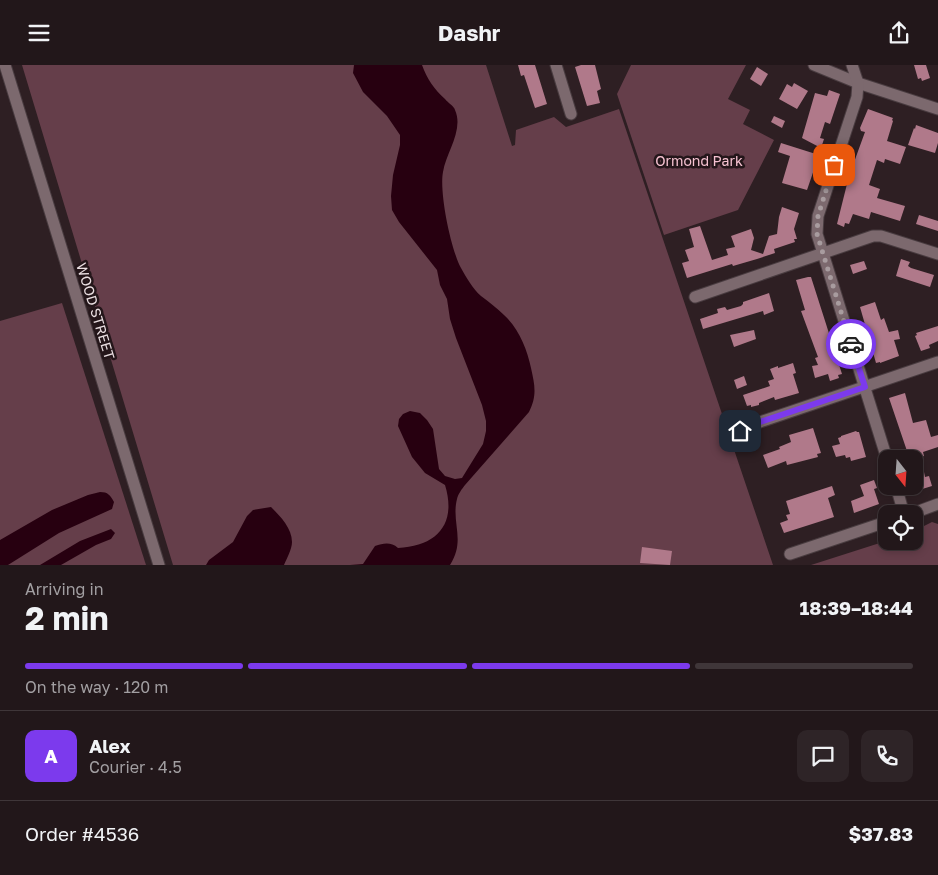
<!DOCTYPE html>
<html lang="en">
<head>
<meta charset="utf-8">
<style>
  :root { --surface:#22171a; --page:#2e2427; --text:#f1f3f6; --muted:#a29fa2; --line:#3f3639; --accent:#7c3aed }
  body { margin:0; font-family:"Golos Text",sans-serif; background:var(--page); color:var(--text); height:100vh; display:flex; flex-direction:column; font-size:19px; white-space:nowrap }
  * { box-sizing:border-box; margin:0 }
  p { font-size:16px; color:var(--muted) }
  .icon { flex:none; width:28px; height:28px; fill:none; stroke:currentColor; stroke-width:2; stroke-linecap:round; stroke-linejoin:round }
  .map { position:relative; height:500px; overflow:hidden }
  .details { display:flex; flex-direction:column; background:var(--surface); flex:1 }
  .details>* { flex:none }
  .needle { width:32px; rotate:163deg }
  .fabs { position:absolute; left:878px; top:385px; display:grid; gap:10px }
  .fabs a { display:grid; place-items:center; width:45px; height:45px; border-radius:10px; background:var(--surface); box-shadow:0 2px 8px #0003,0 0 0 1px var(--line); font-size:25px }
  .pin { position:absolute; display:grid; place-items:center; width:42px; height:42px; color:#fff; margin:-21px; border-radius:10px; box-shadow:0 2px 8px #0006 }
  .courier { position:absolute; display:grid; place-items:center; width:50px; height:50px; margin:-25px; border:4px solid #7c3aed; border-radius:50%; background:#fff; color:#222; box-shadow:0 1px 6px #0007 }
  .overview em { font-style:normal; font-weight:700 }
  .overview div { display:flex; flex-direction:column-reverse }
  .overview { display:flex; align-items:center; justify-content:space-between; height:85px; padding:0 25px }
  h1 { font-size:32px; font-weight:700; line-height:38px }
  .bar { display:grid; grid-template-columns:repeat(4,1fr); gap:8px 5px; align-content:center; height:60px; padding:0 25px }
  .bar i { height:6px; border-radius:4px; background:var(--line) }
  .bar .on { background:var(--accent) }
  .bar p { grid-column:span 4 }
  .line { display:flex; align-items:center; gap:12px; padding:0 25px; border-top:1px solid var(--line) }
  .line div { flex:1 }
  .round { display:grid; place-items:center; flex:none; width:52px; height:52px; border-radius:10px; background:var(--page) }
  header { display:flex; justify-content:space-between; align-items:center; height:65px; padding:0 25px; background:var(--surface); font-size:22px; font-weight:700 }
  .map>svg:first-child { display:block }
</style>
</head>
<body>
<header><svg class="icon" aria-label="menu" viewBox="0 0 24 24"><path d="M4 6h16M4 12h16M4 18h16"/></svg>Dashr<svg class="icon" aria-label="share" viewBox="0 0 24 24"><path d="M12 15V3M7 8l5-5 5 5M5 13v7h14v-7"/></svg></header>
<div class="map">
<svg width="938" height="500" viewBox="0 0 938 500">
  <rect width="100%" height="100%" fill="#2e1f23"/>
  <g fill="#653e4a">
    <polygon points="22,0 486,0 512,81 515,80 516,65 554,52 566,62 619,44 773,500 173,500"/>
    <polygon points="631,0 746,0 728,34 750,45 743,59 774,75 738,145 664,170 617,29"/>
    <polygon points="62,238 146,500 0,500 0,256"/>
    <polygon points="932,457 938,459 938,500 811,500 886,476 914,476 914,466"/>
  </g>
  <g fill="#270010">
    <path d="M354,0H422C427,14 434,24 445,34C448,38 454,41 455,45C464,65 446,88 443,107C439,127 451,185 461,203C466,212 473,224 481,231C489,237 497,243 504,250C519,264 527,284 531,303C535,321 537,331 529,347L465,420C462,424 458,429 457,434C451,458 466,475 450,500H350L363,499L375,481C384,478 391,477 398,483C437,481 457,459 445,420L425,408L412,392L398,361L399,354L403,349L410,346L420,348L427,355L433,364L439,404L445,411L455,414L462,413L483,379L486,366V356L482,340L456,273L450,254L447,234L440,220L437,205L399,157L392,145L391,131L393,110L400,80V70L387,51L363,27L353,8Z"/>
    <path d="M100,427C108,427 110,430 114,437L112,444L59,468L8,500H0V475L52,445L88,430Z"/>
    <path d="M271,442C280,451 292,463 292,477C292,484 287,493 284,500H206L209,495L233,477L247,451L253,445Z"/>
    <polygon points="111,464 115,468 111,474 96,480 61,500 40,500 80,476"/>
  </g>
  <g fill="#b0798a">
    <polygon points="518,0 535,0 547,39 535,43 524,10 521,11"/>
    <polygon points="581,0 595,0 601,24 597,26 600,38 587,41 575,2"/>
    <polygon points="914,0 926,0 930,13 922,16 921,13 918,14"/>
    <polygon points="757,2 768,9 761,21 750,14"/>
    <polygon points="794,18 808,26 797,44 779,34 787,19 792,22"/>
    <polygon points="829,25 840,29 830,59 825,57 820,73 824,74 821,83 802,73 815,28 827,31"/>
    <polygon points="868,44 893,53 892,55 893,56 887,76 906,82 900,99 885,94 884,98 877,95 869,120 880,124 877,133 905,141 900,156 871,147 869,154 853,149 849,159 845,158 844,162 837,159 849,111 865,67 861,66 860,63"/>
    <polygon points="774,51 785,56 782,63 771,57"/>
    <polygon points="916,60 938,68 938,78 935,88 908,80 914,63 915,64"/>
    <polygon points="781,78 819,90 807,125 782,118 790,91 778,87"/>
    <polygon points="782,142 799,148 794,164 797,174 794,174 795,177 774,184 775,188 757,194 733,201 732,199 687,213 682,198 689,196 685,185 694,182 689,164 700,161 712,195 728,190 726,184 735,182 731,171 751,164 754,173 751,185 763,189 769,171 777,169 779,152"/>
    <polygon points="919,150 938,156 938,166 916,159"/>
    <polygon points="901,194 910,197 908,201 911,203 934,210 930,222 896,211"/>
    <polygon points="864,196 867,204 853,209 850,200"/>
    <polygon points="808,212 811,212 842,309 838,310 839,313 830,316 828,309 815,313 812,301 818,300 815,293 818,292 801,246 805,245 796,215"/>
    <polygon points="769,228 774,246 764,250 763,246 703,264 700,254 718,248 717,244 725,242 727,245 741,241 743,239 743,237"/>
    <polygon points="875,237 881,255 884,253 889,267 898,265 900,274 894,275 899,291 880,298 880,297 876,298 860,242"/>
    <polygon points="938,261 938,276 929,280 930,283 921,286 915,271 917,270 916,268"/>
    <polygon points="754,265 756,274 734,282 730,270"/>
    <polygon points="793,298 796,308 793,309 799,328 775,335 774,332 759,338 759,340 751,342 751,340 747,341 743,330 770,321 768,316 774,314 770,304 778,301 778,303"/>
    <polygon points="744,311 747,320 737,324 734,315"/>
    <polygon points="905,328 913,358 926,355 931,372 938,370 938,382 923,387 924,391 915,394 894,394 894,391 907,386 889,333"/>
    <polygon points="813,363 821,388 817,389 818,392 787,400 786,396 768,403 763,390 780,384 779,382 791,377 789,370"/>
    <polygon points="856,366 857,367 859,367 866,392 851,396 850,392 846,393 845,390 836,392 832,381 840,379 838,373 841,372 841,371"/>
    <polygon points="924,407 925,412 929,411 932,421 919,425 915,410"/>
    <polygon points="874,415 877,423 874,424 879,439 854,448 851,436 864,431 860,420"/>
    <polygon points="832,421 835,430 828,433 834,452 784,468 780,458 788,455 786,450 790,449 786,436"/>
    <polygon points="642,482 672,486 670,500 640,498"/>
  </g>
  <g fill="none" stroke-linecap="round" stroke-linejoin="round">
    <defs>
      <g id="minor">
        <polyline points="5,0 159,500"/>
        <polyline points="556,0 571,49"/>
        <polyline points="814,0 858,18 938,44"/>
        <polyline points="852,0 858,18 857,32 818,151 817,169 887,394"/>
        <polyline points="695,232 873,171 881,171 938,189"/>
        <polyline points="740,366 754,359 938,297"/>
        <polyline points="896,421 904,449"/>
        <polyline points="911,449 938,439"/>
        <polyline points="790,489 886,457"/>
      </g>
    </defs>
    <use href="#minor" stroke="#493c40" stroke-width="13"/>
    <use href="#minor" stroke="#7c696e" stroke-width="11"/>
  </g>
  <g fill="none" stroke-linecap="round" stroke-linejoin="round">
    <polyline stroke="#a89c9f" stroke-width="5" stroke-dasharray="0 9" points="834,100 818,151 817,169 851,279"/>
    <polyline stroke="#7c3aed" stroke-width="6" points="740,366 754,359 865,322 851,279"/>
  </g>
  <g text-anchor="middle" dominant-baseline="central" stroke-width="5" stroke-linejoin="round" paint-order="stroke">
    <g font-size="14" fill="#f7c3d2" stroke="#24161a">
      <text x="699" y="95">Ormond Park</text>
    </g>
    <g font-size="14" fill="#eadfe2" stroke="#24161a">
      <text transform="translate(96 246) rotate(73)">WOOD STREET</text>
    </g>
  </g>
</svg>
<div class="fabs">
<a><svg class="needle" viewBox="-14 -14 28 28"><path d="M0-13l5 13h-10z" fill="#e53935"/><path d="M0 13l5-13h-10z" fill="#a29fa2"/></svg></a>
<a><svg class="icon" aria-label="locate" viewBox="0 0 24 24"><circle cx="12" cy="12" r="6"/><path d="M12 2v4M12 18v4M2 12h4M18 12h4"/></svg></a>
</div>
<div class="pin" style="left:834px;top:100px;background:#ea580c"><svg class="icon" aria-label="bag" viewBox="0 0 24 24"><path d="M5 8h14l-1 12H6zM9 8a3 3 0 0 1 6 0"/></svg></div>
<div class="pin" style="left:740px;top:366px;background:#1f2937"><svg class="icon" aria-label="home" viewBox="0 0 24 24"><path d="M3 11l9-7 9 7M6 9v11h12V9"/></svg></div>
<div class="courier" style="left:851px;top:279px"><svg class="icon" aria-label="car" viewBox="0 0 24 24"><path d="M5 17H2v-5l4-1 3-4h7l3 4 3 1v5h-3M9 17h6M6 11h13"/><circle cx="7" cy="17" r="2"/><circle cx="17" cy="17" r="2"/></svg></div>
</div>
<section class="details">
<div class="overview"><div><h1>2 min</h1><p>Arriving in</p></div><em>18:39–18:44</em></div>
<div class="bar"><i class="on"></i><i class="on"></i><i class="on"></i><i></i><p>On the way · 120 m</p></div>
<div class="line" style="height:90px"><b class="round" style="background:var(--accent);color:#fff">A</b><div><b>Alex</b><p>Courier · 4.5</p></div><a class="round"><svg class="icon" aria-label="chat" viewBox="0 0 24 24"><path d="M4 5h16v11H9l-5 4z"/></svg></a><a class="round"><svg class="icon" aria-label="phone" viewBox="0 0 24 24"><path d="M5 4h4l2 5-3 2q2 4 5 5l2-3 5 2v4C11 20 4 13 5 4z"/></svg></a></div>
<div class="line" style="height:65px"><div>Order #4536</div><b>$37.83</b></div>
</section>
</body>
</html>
